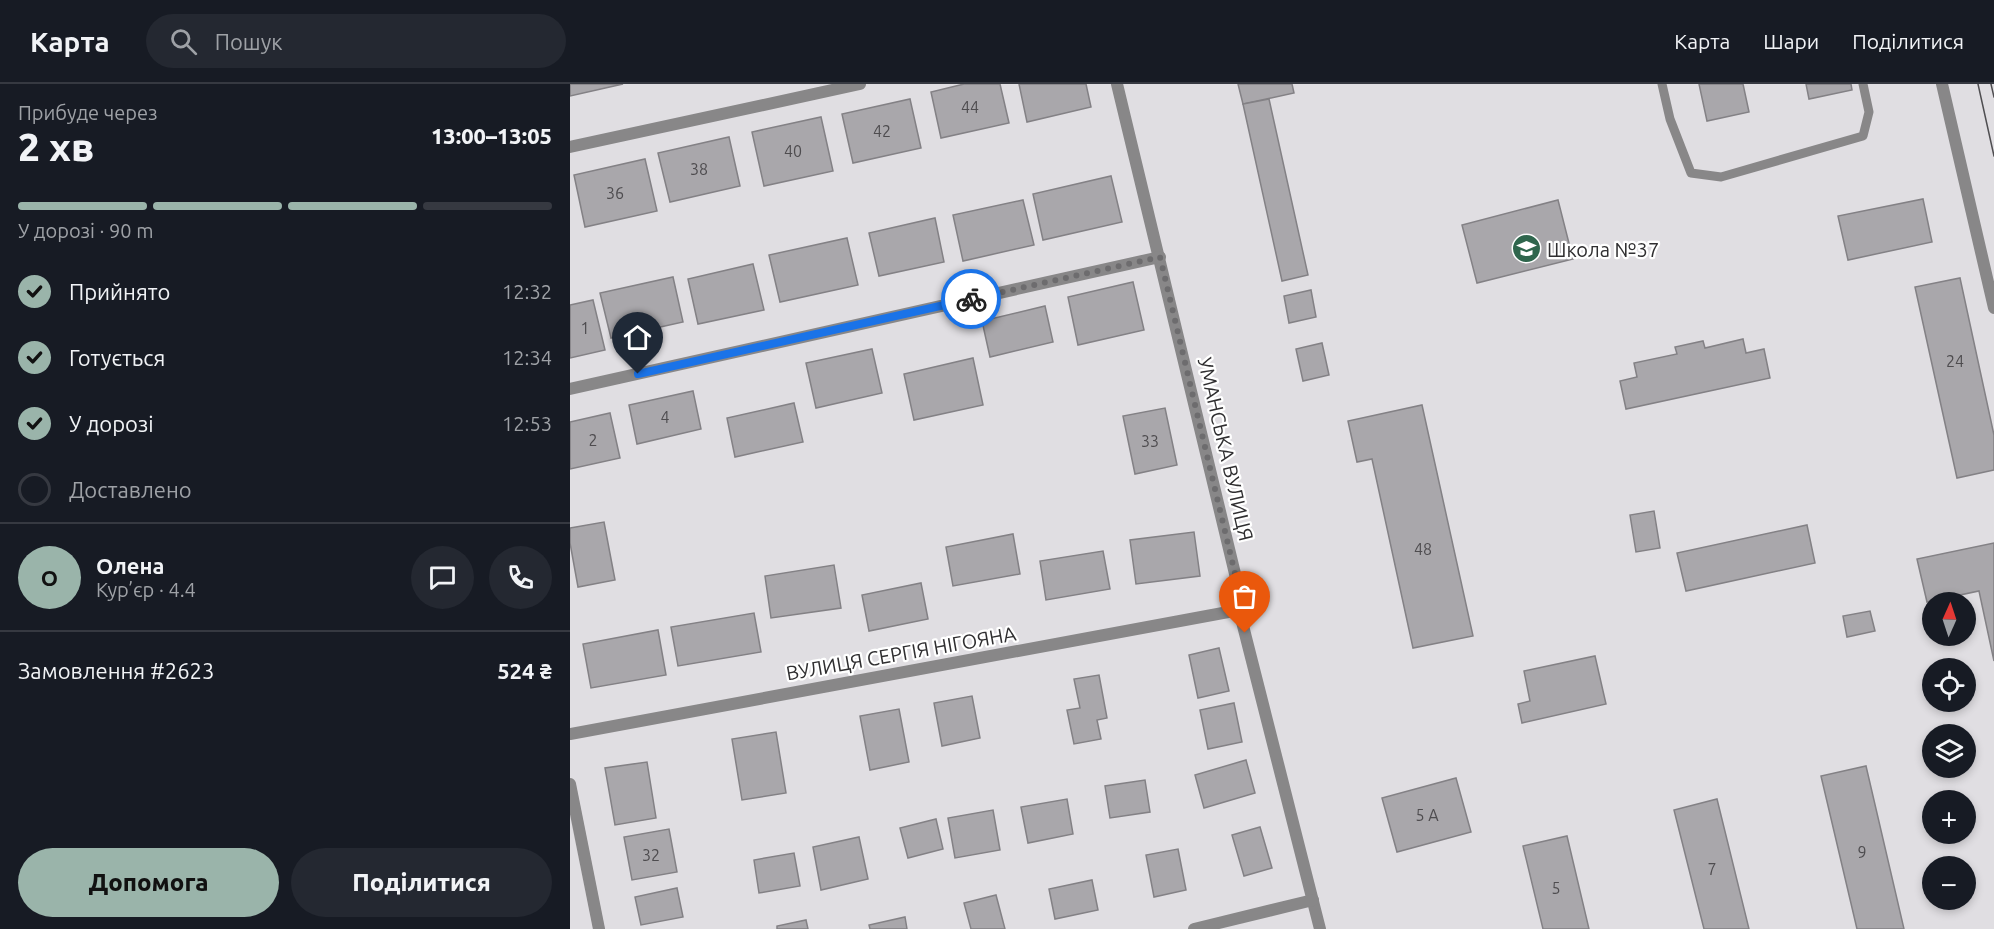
<!DOCTYPE html>
<html lang="uk">
<head>
<meta charset="utf-8">
<style>
  :root { --surface:#171b24; --page:#242831; --text:#f1f3f6; --muted:#9ea1a6; --line:#363941; --accent:#9ab4aa }
  body { margin:0; font-family:Ubuntu,sans-serif; background:var(--page); color:var(--text); height:100vh; display:flex; flex-direction:column; font-size:22px; white-space:nowrap }
  * { box-sizing:border-box; margin:0 }
  p { font-size:20px; color:var(--muted) }
  .icon { flex:none; width:33px; height:33px; fill:none; stroke:currentColor; stroke-width:2; stroke-linecap:round; stroke-linejoin:round }
  .map { position:relative; flex:1; overflow:hidden }
  .side { display:flex; flex-direction:column; background:var(--surface); width:570px }
  .side>* { flex:none }
  .needle { width:39px; rotate:3deg }
  .buttons { position:absolute; left:1352px; top:508px; display:grid; gap:12px }
  .buttons a { display:grid; place-items:center; width:54px; height:54px; border-radius:50%; background:var(--surface); box-shadow:0 3px 9px #0003; font-size:30px }
  .pin { position:absolute; display:grid; place-items:center; width:51px; height:51px; color:#fff; margin:-62px -26px; border-radius:50% 50% 50% 0; rotate:-45deg; box-shadow:0 0 6px #0007 }
  .pin .icon { rotate:45deg }
  .courier { position:absolute; display:grid; place-items:center; width:60px; height:60px; margin:-30px; border:4px solid #1a73e8; border-radius:50%; background:#fff; color:#222; box-shadow:0 2px 8px #0007 }
  .headline em { font-style:normal; font-weight:800 }
  .headline div { display:flex; flex-direction:column-reverse }
  .headline { display:flex; align-items:center; justify-content:space-between; height:102px; padding:0 18px }
  h1 { font-size:39px; font-weight:800; line-height:45px }
  .bar { display:grid; grid-template-columns:repeat(4,1fr); gap:9px 6px; align-content:center; height:72px; padding:0 18px }
  .bar i { height:8px; border-radius:4px; background:var(--line) }
  .bar .current { background:var(--accent) }
  .bar p { grid-column:span 4 }
  .line { display:flex; align-items:center; gap:15px; padding:0 18px; border-top:2px solid var(--line) }
  .line div { flex:1 }
  .round { display:grid; place-items:center; flex:none; width:63px; height:63px; border-radius:32px; background:var(--page) }
  ol { padding:0 18px; list-style:none }
  li { display:flex; align-items:center; gap:18px; height:66px }
  li p { margin-inline-start:auto }
  li .icon { padding:6px; border-radius:50%; background:var(--accent); color:#111; stroke-width:4 }
  li:last-child { color:var(--muted) }
  li i { width:33px; height:33px; border:3px solid var(--line); border-radius:50% }
  .primary-button { display:flex; gap:12px; margin-top:auto; padding:12px 18px }
  .primary-button a { flex:1; height:69px; border-radius:36px; background:var(--accent); color:#111; font-size:24px; font-weight:800; line-height:69px; text-align:center }
  .primary-button a+a { background:var(--page); color:var(--text) }
  header { display:flex; align-items:center; gap:36px; box-sizing:border-box; height:84px; padding:0 30px; background:var(--surface); border-bottom:2px solid var(--line) }
  header strong { font-size:28px }
  nav { display:flex; gap:33px; margin-inline-start:auto; font-size:21px }
  .search { width:420px; height:54px; background:var(--page); display:flex; align-items:center; gap:15px; box-sizing:border-box; padding:0 21px; border-radius:33px; color:var(--muted); font-size:22px }
  main { display:flex; flex:1; min-height:0 }
  .map>svg:first-child { display:block }
</style>
</head>
<body>
<header>
<strong>Карта</strong>
<div class="search"><svg class="icon" aria-label="search" viewBox="0 0 24 24"><circle cx="10" cy="10" r="6"/><path d="M15 15l6 6"/></svg>Пошук</div>
<nav><a>Карта</a><a>Шари</a><a>Поділитися</a></nav>
</header>
<main>
<section class="side">
<div class="headline"><div><h1>2 хв</h1><p>Прибуде через</p></div><em>13:00–13:05</em></div>
<div class="bar"><i class="current"></i><i class="current"></i><i class="current"></i><i></i><p>У дорозі · 90 m</p></div>
<ol>
<li><svg class="icon" aria-label="check" viewBox="0 0 24 24"><path d="M5 12l5 5 9-10"/></svg>Прийнято<p>12:32</p></li>
<li><svg class="icon" aria-label="check" viewBox="0 0 24 24"><path d="M5 12l5 5 9-10"/></svg>Готується<p>12:34</p></li>
<li><svg class="icon" aria-label="check" viewBox="0 0 24 24"><path d="M5 12l5 5 9-10"/></svg>У дорозі<p>12:53</p></li>
<li><i></i>Доставлено</li>
</ol>
<div class="line" style="height:108px"><b class="round" style="background:var(--accent);color:#111">О</b><div><b>Олена</b><p>Кур’єр · 4.4</p></div><a class="round"><svg class="icon" aria-label="chat" viewBox="0 0 24 24"><path d="M4 5h16v11H9l-5 4z"/></svg></a><a class="round"><svg class="icon" aria-label="phone" viewBox="0 0 24 24"><path d="M5 4h4l2 5-3 2q2 4 5 5l2-3 5 2v4C11 20 4 13 5 4z"/></svg></a></div>
<div class="line" style="height:78px"><div>Замовлення #2623</div><b>524 ₴</b></div>
<div class="primary-button"><a>Допомога</a><a>Поділитися</a></div>
</section>
<div class="map">
<svg width="1424" height="845" viewBox="0 0 1424 845">
  <rect width="100%" height="100%" fill="#e0dee2"/>
  <g fill="#a9a7ab" stroke="#838185" stroke-width="1.5">
    <polygon points="0,0 53,0 0,12"/>
    <polygon points="394,0 430,0 439,39 371,54 361,8"/>
    <polygon points="449,0 516,0 521,23 457,38"/>
    <polygon points="668,0 722,0 724,9 673,20"/>
    <polygon points="1129,0 1173,0 1179,28 1137,37"/>
    <polygon points="1236,0 1281,0 1282,6 1239,15"/>
    <polygon points="340,15 351,64 283,79 272,30"/>
    <polygon points="699,15 738,191 712,197 673,20"/>
    <polygon points="251,33 263,87 194,102 182,48"/>
    <polygon points="159,53 170,102 100,118 88,69"/>
    <polygon points="75,75 87,127 15,143 4,91"/>
    <polygon points="541,92 552,138 473,156 463,110"/>
    <polygon points="1353,115 1362,158 1278,176 1268,132"/>
    <polygon points="453,116 464,161 393,177 383,131"/>
    <polygon points="988,116 1003,175 907,199 892,141"/>
    <polygon points="365,134 374,178 309,192 299,149"/>
    <polygon points="277,154 288,201 210,218 199,171"/>
    <polygon points="183,180 194,226 128,240 118,195"/>
    <polygon points="103,193 113,238 41,254 30,209"/>
    <polygon points="1390,194 1424,351 1424,386 1387,394 1345,203"/>
    <polygon points="563,198 574,246 508,261 498,213"/>
    <polygon points="741,206 746,233 719,239 714,212"/>
    <polygon points="23,216 35,266 0,274 0,221"/>
    <polygon points="475,222 483,258 420,273 412,237"/>
    <polygon points="1173,255 1176,269 1194,265 1200,294 1056,325 1050,297 1067,293 1064,279 1107,270 1105,263 1133,257 1135,264"/>
    <polygon points="752,259 759,291 733,297 726,265"/>
    <polygon points="302,265 312,309 246,324 236,279"/>
    <polygon points="403,274 413,321 344,336 334,290"/>
    <polygon points="123,307 131,345 67,360 59,321"/>
    <polygon points="224,319 233,358 165,373 157,334"/>
    <polygon points="852,321 903,552 843,564 802,375 787,378 778,337"/>
    <polygon points="595,324 607,381 565,390 553,332"/>
    <polygon points="40,329 50,374 0,385 0,338"/>
    <polygon points="1084,427 1090,464 1066,468 1060,431"/>
    <polygon points="34,438 45,496 8,503 0,459 0,444"/>
    <polygon points="1237,441 1245,479 1116,507 1107,469"/>
    <polygon points="624,448 630,492 566,500 560,456"/>
    <polygon points="443,450 450,490 383,502 376,463"/>
    <polygon points="1424,459 1424,577 1409,507 1357,518 1347,475"/>
    <polygon points="533,467 540,505 476,516 470,477"/>
    <polygon points="264,481 271,524 201,534 195,492"/>
    <polygon points="351,499 358,535 299,547 292,511"/>
    <polygon points="1300,527 1305,547 1277,553 1273,532"/>
    <polygon points="184,529 191,568 108,582 101,543"/>
    <polygon points="88,546 96,591 21,604 13,560"/>
    <polygon points="649,564 659,607 628,614 619,571"/>
    <polygon points="1025,572 1036,620 952,639 948,620 960,617 954,587"/>
    <polygon points="529,591 537,634 527,636 531,655 504,660 497,626 510,624 504,595"/>
    <polygon points="402,612 410,654 372,662 364,619"/>
    <polygon points="664,619 672,658 638,665 630,626"/>
    <polygon points="329,625 339,678 300,686 290,632"/>
    <polygon points="206,648 216,709 172,716 162,655"/>
    <polygon points="676,676 685,709 634,724 625,691"/>
    <polygon points="77,678 86,734 45,741 35,684"/>
    <polygon points="1296,682 1334,845 1287,845 1251,692"/>
    <polygon points="886,694 901,748 827,768 812,714"/>
    <polygon points="575,696 580,728 540,734 535,702"/>
    <polygon points="497,715 503,750 458,759 451,723"/>
    <polygon points="1147,715 1179,845 1134,845 1104,726"/>
    <polygon points="423,726 430,766 385,774 378,734"/>
    <polygon points="366,735 373,765 338,774 330,744"/>
    <polygon points="690,743 702,784 674,792 662,751"/>
    <polygon points="99,745 107,788 62,796 54,753"/>
    <polygon points="997,752 1019,845 973,845 953,762"/>
    <polygon points="289,753 298,795 251,806 243,763"/>
    <polygon points="608,765 616,806 584,813 576,771"/>
    <polygon points="224,769 230,802 189,809 184,776"/>
    <polygon points="522,796 528,826 485,835 479,805"/>
    <polygon points="107,804 113,833 71,841 65,813"/>
    <polygon points="426,811 435,845 401,845 394,819"/>
    <polygon points="335,833 337,845 300,845 299,841"/>
    <polygon points="236,836 238,845 207,845 207,842"/>
  </g>
  <g fill="none" stroke-linecap="round" stroke-linejoin="round">
    <polyline stroke="#888788" stroke-width="9" points="1092,0 1100,35 1121,89 1151,93 1293,52 1299,28 1293,0"/>
    <g stroke="#888788" stroke-width="12">
      <polyline points="547,0 667,498 669,526 750,845"/>
      <polyline points="1372,0 1424,224"/>
      <polyline points="0,305 590,173"/>
      <polyline points="0,650 669,526"/>
      <polyline points="0,700 29,845"/>
      <polyline points="624,845 743,816"/>
    </g>
    <polyline stroke="#888788" stroke-width="12" points="0,63 290,0"/>
    <g stroke="#4f4e51" stroke-width="1.5">
      <polyline points="1408,0 1424,72"/>
      <polyline points="1421,0 1424,13"/>
    </g>
  </g>
  <g fill="none" stroke-linecap="round" stroke-linejoin="round">
    <polyline stroke="#6d6c6e" stroke-width="6" stroke-dasharray="0 10.8" points="401,215 590,173 667,498 669,526 675,549"/>
    <polyline stroke="#1a73e8" stroke-width="8" points="68,290 401,215"/>
  </g>
  <defs>
    <symbol id="school-disc" viewBox="-11 -11 22 22"><circle r="9.5" fill="#2f664d" stroke="#fff"/><path d="M0-5L7-2L0 1L-7-2ZM-4 1L0 2.5L4 1V4Q0 6-4 4Z" fill="#fff"/></symbol>
  </defs>
  <g fill-rule="evenodd">
    <use href="#school-disc" x="940" y="148" width="33" height="33"/>
  </g>
  <g text-anchor="middle" dominant-baseline="central" stroke-width="4.5" stroke-linejoin="round" paint-order="stroke">
    <g font-size="16" fill="#4e4c4f">
      <text x="400" y="23">44</text>
      <text x="312" y="47">42</text>
      <text x="223" y="67">40</text>
      <text x="129" y="85">38</text>
      <text x="45" y="109">36</text>
      <text x="15" y="244">1</text>
      <text x="1385" y="277">24</text>
      <text x="95" y="333">4</text>
      <text x="23" y="356">2</text>
      <text x="580" y="357">33</text>
      <text x="853" y="465">48</text>
      <text x="857" y="731">5 А</text>
      <text x="1292" y="768">9</text>
      <text x="81" y="771">32</text>
      <text x="1142" y="785">7</text>
      <text x="986" y="804">5</text>
    </g>
    <g font-size="20" fill="#2f2e30" stroke="#fff" text-anchor="start">
      <text x="977" y="165">Школа №37</text>
    </g>
    <g font-size="20" fill="#2f2e30" stroke="#fff">
      <text transform="translate(656 365) rotate(77)">УМАНСЬКА ВУЛИЦЯ</text>
      <text transform="translate(331 569) rotate(-10)">ВУЛИЦЯ СЕРГІЯ НІГОЯНА</text>
    </g>
  </g>
</svg>
<div class="buttons">
<a><svg class="needle" viewBox="-14 -14 28 28"><path d="M0-13l5 13h-10z" fill="#e53935"/><path d="M0 13l5-13h-10z" fill="#9ea1a6"/></svg></a>
<a><svg class="icon" aria-label="locate" viewBox="0 0 24 24"><circle cx="12" cy="12" r="6"/><path d="M12 2v4M12 18v4M2 12h4M18 12h4"/></svg></a>
<a><svg class="icon" aria-label="layers" viewBox="0 0 24 24"><path d="M12 4l9 5-9 5-9-5zM3 14l9 5 9-5"/></svg></a>
<a>+</a>
<a>−</a>
</div>
<div class="pin" style="left:675px;top:549px;background:#ea580c"><svg class="icon" aria-label="bag" viewBox="0 0 24 24"><path d="M5 8h14l-1 12H6zM9 8a3 3 0 0 1 6 0"/></svg></div>
<div class="pin" style="left:68px;top:290px;background:#1f2937"><svg class="icon" aria-label="home" viewBox="0 0 24 24"><path d="M3 11l9-7 9 7M6 9v11h12V9"/></svg></div>
<div class="courier" style="left:401px;top:215px"><svg class="icon" aria-label="bike" viewBox="0 0 24 24"><circle cx="6" cy="16" r="4"/><circle cx="18" cy="16" r="4"/><path d="M6 16l4-8h5l3 8M10 8l3 8H6M13 5h3"/></svg></div>
</div>
</main>
</body>
</html>
